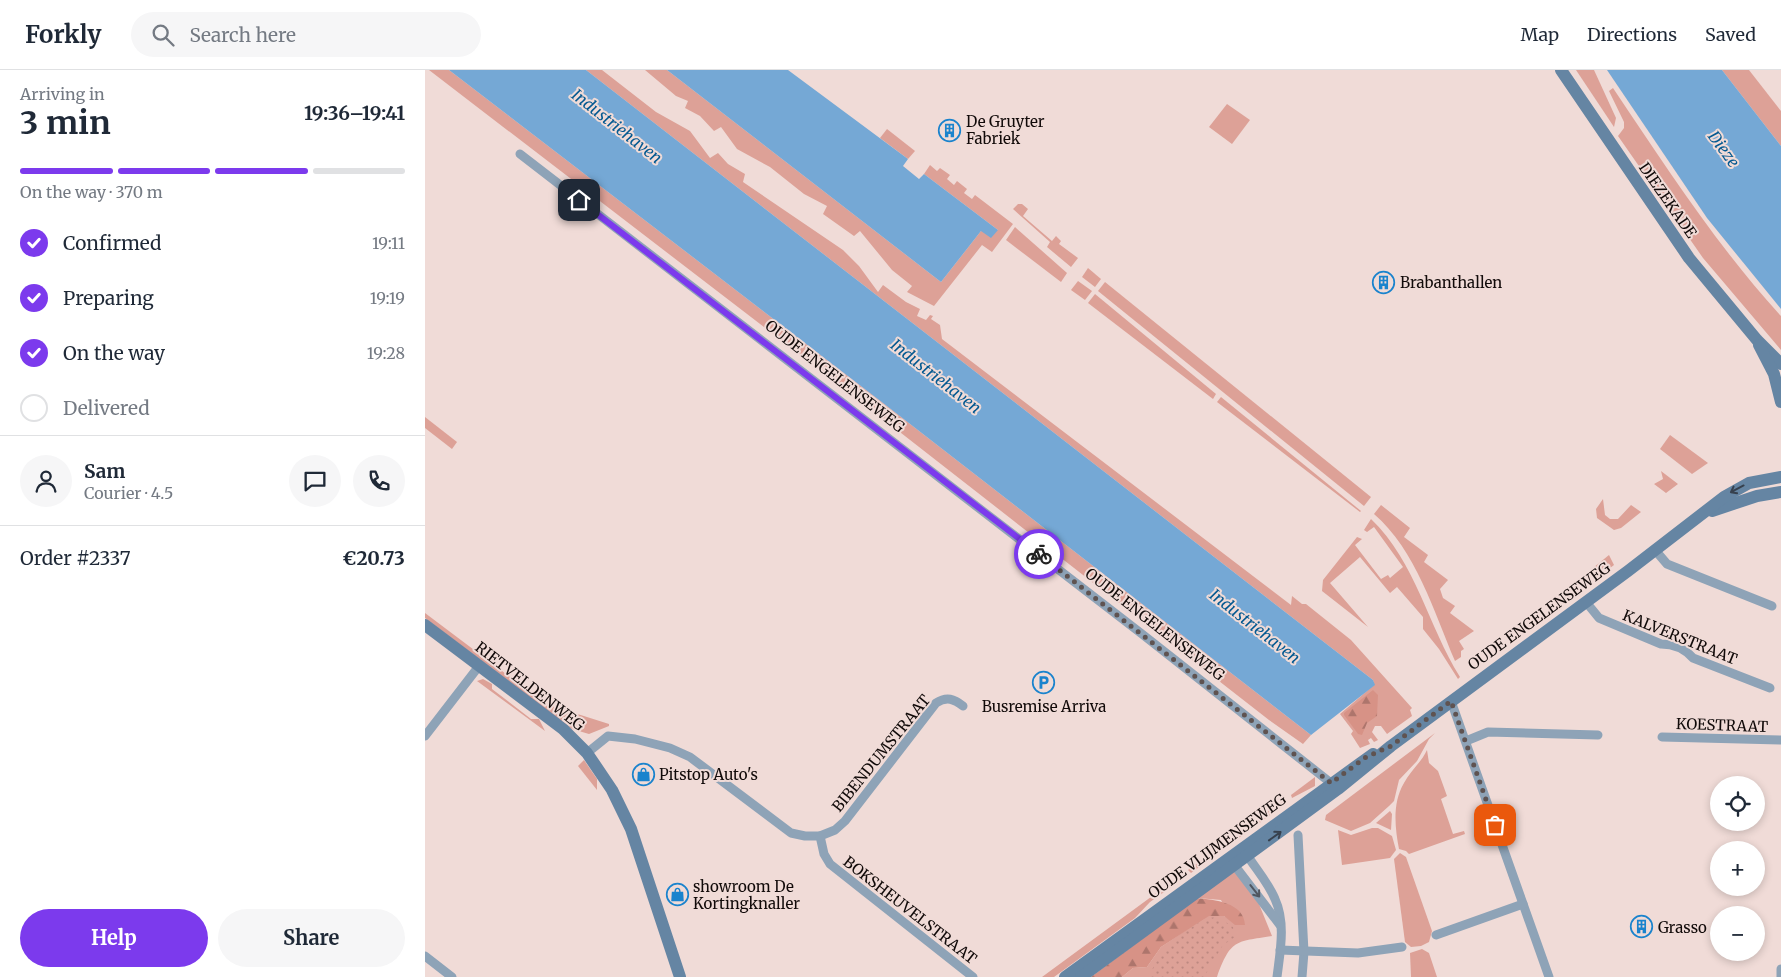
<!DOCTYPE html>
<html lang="en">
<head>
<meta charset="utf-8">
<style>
  :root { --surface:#fff; --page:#f6f6f7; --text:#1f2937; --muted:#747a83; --line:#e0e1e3; --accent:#7c3aed }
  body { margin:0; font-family:Merriweather,serif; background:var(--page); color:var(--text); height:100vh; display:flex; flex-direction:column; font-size:19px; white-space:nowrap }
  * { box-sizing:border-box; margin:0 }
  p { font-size:16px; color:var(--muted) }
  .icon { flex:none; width:28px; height:28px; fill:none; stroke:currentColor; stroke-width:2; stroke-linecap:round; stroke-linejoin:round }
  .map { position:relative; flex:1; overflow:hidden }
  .panel { display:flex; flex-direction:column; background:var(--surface); width:425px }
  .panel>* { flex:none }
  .fabs { position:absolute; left:1285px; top:706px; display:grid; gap:10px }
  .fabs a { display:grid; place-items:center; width:55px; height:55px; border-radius:50%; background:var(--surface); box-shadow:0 2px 8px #0003; font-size:25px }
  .pin { position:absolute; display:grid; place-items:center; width:42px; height:42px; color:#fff; margin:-21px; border-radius:10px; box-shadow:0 2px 8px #0006 }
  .courier { position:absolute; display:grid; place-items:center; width:50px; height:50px; margin:-25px; border:4px solid #7c3aed; border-radius:50%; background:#fff; color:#222; box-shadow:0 1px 6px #0007 }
  .headline em { font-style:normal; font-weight:700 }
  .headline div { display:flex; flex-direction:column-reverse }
  .headline { display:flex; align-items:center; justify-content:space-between; height:85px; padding:0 20px }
  h1 { font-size:32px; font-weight:700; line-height:38px }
  .bar { display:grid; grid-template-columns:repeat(4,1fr); gap:8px 5px; align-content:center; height:60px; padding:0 20px }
  .bar i { height:6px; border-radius:4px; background:var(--line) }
  .bar .current { background:var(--accent) }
  .bar p { grid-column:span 4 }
  .line { display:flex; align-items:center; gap:12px; padding:0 20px; border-top:1px solid var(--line) }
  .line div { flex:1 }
  .round { display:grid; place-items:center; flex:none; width:52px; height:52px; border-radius:26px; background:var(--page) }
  ol { padding:0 20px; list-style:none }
  li { display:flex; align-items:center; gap:15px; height:55px }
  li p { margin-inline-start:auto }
  li .icon { padding:5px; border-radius:50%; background:var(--accent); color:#fff; stroke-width:4 }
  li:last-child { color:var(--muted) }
  li i { width:28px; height:28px; border:2px solid var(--line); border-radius:50% }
  .primary-button { display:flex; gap:10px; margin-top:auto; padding:10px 20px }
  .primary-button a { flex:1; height:58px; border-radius:30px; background:var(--accent); color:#fff; font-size:20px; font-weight:700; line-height:58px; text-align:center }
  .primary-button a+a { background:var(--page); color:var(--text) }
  header { display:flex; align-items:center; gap:30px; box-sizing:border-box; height:70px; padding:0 25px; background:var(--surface); border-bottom:1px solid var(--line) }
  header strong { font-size:24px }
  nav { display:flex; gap:28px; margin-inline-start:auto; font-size:18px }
  .search { width:350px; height:45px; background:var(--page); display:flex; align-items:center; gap:12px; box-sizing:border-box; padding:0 18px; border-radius:28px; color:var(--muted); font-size:19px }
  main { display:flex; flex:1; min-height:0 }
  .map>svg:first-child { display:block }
</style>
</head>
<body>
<header>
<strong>Forkly</strong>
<div class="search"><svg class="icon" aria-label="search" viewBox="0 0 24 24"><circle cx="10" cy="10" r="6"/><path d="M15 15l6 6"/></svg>Search here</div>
<nav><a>Map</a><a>Directions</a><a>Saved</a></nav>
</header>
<main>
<section class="panel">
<div class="headline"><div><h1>3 min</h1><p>Arriving in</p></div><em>19:36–19:41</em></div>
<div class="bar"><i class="current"></i><i class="current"></i><i class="current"></i><i></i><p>On the way · 370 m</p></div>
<ol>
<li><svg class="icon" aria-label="check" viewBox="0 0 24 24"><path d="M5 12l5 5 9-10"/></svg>Confirmed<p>19:11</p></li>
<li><svg class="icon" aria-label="check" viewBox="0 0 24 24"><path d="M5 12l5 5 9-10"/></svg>Preparing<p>19:19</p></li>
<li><svg class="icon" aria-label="check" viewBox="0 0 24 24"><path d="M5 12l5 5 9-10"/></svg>On the way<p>19:28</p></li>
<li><i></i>Delivered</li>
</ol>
<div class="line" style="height:90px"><a class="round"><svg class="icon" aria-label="person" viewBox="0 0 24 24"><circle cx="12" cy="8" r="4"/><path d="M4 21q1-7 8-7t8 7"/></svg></a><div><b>Sam</b><p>Courier · 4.5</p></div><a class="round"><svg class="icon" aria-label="chat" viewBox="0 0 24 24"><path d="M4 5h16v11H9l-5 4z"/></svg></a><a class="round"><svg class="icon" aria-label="phone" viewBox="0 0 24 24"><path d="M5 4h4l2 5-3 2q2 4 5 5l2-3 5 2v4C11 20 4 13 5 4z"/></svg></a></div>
<div class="line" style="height:65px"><div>Order #2337</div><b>€20.73</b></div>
<div class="primary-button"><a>Help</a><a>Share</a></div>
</section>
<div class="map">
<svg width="1356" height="907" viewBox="0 0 1356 907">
  <defs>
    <pattern id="forest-firs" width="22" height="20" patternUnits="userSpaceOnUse" patternTransform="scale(1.25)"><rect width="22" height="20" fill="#d79286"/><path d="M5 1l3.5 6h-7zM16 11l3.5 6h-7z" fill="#ad756c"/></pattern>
    <pattern id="park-dots" width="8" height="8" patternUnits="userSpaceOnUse" patternTransform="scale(1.25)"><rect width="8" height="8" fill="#dda197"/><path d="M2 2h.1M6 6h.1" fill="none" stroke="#bd8981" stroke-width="1.8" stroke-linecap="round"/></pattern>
  </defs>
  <rect width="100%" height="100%" fill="#f0dbd7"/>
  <g fill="#dda197">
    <polygon points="4,0 24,0 458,333 886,665 878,674 844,650 412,313"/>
    <polygon points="161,0 177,0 231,42 265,61 285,88 293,83 303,94 320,104 318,112 418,180 434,196 453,222 458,215 481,232 495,239 492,246 501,250 505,245 508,246 506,249 515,255 517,269 866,535 867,526 877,534 881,534 926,570 987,638 985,640 987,646 962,664 956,656 950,656 947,662 953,670 949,672 946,668 943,670 945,674 935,678 926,664 928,661 915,644 949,615 948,610"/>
    <polygon points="220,0 242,0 516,212 556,161 573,160 499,104 505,95 512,101 515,98 525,105 522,109 529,115 532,111 542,119 539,123 547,129 550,125 588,154 567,182 557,175 509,236 482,222 487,216 467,200 435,161 429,166 398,144 402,136 379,124 345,97 312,79 296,57 289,61 275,46 260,38 263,31 251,26"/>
    <polygon points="1151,0 1169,0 1191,48 1189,57"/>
    <polygon points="1297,0 1324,0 1356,41 1356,76"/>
    <path d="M1188,18C1241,97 1292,176 1356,246V280L1278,188L1193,66L1199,58V52L1184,21Z"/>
    <polygon points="802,34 825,50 807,74 784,57"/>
    <polygon points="462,59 490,81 483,89 455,68"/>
    <polygon points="593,134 597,134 603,139 598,146 627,171 631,166 636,171 634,174 653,188 646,197 622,177 625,172 588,139"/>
    <polygon points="590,157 642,203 636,212 581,170"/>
    <polygon points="663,198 676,209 670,217 657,207"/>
    <polygon points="653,211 667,221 660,230 646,220"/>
    <polygon points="680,212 946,427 939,436 673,221"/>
    <polygon points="670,224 791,324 788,329 663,233"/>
    <polygon points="796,327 936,441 935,442 792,332"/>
    <polygon points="0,347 32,372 27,379 0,358"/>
    <polygon points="1245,365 1283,393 1267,404 1235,379"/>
    <polygon points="1236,401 1253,414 1241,423 1229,414 1238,409"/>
    <polygon points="1178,429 1180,445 1185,449 1193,449 1206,435 1216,442 1196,458 1189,460 1172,448 1171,439"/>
    <path d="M956,435L985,458L979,467L1003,485L999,492L1023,510L1015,519L1018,528L1030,536L1025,543L1049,561L1034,571L1039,579L1036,581V587L1030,591C1009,542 991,480 949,444Z"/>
    <path d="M946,449C991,492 1003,556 1035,607L1033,609L1014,579L998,559V547L972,517L965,523L935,487L905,513L943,557L897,521L898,510L932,467L937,469L930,475L956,509L963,505L965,508L978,497L949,457L942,462L939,460Z"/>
    <polygon points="1184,485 1189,495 1169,510 1163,502"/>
    <polygon points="0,543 121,634 184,654 184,656 164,664 147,659 0,548"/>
    <polygon points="58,609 67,614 67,619 106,649 114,649 120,661 52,611"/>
    <polygon points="1010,663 1004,669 992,691 974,710 969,731 964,736 945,753 926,761 900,750 901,745"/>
    <path d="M1002,680L1004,693L1013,701L1022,726L1016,729L1028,764L1039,761L1040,764L984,784L981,781L974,779C970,758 967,733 979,713C985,701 996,693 1002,680Z"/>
    <polygon points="159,690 172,709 172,720 153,696"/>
    <polygon points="890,707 890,716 867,728 866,725"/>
    <polygon points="857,731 858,734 855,738 766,803 763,800"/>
    <polygon points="965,741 967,744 966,760 951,753"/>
    <polygon points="947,758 953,758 967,766 971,780 965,788 917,795 913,760 926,765"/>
    <polygon points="975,783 981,787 1007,861 1004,872 996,876 986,877 980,872 969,789"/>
    <path d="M806,802H810L834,834L847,866C810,872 806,869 792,907H697L708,898L722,897L736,877L784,845L799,846L806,850L796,830L772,828Z"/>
    <polygon points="745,813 749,815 725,832 710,848 629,907 617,907"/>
    <polygon points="997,879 1004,883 1012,907 986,907 985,883"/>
  </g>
  <g fill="url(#forest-firs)">
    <polygon points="948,620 953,625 952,646 942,653 937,665 933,664 919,645 919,643"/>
    <path d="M772,828C789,830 819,832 820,855H810L799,846H784L736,877L722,897L708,898L697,907H666Z"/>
  </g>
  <path fill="url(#park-dots)" d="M793,847L808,857L810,867L798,875L779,907H725C727,888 762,859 778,850C782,847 789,848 793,847Z"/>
  <g fill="#75a8d5">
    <polygon points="24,0 161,0 948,610 950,615 886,665 458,333"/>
    <polygon points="242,0 363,0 483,89 478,96 494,109 499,104 573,160 566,168 556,161 516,212"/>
    <polygon points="1182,0 1297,0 1356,76 1356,239 1282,148"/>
  </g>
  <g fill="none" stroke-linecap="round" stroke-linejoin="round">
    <g stroke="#8ea3b7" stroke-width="9">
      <polyline points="95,84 717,564 911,717"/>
      <polyline points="1230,480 1242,494 1347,536"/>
      <path d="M1161,532L1174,548L1236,574C1248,574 1260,579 1268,588L1345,618"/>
      <polyline points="1026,631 1124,907"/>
      <polyline points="0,666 54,596"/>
      <polyline points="1237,667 1356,670"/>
      <polyline points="1041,671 1063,662 1173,665"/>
      <polyline points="162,683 183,666 210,669 245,678 265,687 366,763 380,766 395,766 399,784 405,794 548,907"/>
      <polyline points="873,765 879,882 877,907"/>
      <path d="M395,766L410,760L420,751L511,633C522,626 529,629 538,636"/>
      <path d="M820,782C830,798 843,812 850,829C861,853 855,882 852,907"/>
      <polyline points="807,792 855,855"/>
      <polyline points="1011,865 1098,834"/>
      <polyline points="855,880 933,883 977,877"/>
      <polyline points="0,886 27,907"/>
      <polyline points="1356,907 1356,899"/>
    </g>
    <g stroke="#6585a3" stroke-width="12">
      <polyline points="1136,0 1264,188 1332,270 1356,294"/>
      <polyline points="1334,275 1349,304 1356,332"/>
      <polyline points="1287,441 1332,426 1356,422"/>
      <polyline points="0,555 138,659 162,683 187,720 206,759 255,907"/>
      <polyline points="640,907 948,684"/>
      <polyline points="656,907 913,719 966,676 1203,501 1299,427 1324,413 1356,407"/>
    </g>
  </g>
  <defs><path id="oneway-shaft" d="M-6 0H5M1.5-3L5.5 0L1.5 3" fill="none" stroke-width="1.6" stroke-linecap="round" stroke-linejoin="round" transform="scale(1.25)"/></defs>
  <g stroke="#37414e">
    <use href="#oneway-shaft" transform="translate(1312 419) rotate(152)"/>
    <use href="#oneway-shaft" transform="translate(850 766) rotate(-36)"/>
  </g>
  <use stroke="#505660" href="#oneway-shaft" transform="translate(830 821) rotate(52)"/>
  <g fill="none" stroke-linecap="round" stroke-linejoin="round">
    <polyline stroke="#5f5351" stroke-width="5" stroke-dasharray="0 9" points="614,484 906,713 941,687 966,676 1026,631 1070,755"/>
    <polyline stroke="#7c3aed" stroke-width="6" points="154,130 614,484"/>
  </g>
  <defs>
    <symbol id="building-ring" viewBox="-11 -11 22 22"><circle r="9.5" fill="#f0dbd7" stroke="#1a83cd" stroke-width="1.5"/><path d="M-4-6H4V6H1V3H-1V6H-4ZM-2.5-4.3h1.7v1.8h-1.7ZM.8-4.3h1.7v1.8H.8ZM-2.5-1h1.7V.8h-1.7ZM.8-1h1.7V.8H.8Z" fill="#1a83cd"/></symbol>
    <symbol id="parking-ring" viewBox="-11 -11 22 22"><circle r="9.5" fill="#f0dbd7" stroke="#1a83cd" stroke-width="1.5"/><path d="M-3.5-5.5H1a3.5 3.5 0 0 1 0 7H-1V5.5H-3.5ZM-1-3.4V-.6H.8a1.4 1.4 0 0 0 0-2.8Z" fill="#1a83cd"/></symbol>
    <symbol id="shop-ring" viewBox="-11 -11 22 22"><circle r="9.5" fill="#f0dbd7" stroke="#1a83cd" stroke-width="1.5"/><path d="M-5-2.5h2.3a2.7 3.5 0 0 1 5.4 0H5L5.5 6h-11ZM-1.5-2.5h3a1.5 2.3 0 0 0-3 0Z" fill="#1a83cd"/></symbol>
  </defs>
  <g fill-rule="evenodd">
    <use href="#building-ring" x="512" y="48" width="25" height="25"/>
    <use href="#building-ring" x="946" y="200" width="25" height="25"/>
    <use href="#parking-ring" x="606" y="600" width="25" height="25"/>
    <use href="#shop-ring" x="206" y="692" width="25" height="25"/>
    <use href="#shop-ring" x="240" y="812" width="25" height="25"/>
    <use href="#building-ring" x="1204" y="844" width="25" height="25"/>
  </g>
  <g text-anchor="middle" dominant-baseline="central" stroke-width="4" stroke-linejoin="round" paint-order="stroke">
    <g font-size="15" fill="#110a09" stroke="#f0dbd7" text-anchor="start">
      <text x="541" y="51">De Gruyter<tspan x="541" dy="17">Fabriek</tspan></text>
      <text x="975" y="212">Brabanthallen</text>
      <text x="619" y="636" text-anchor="middle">Busremise Arriva</text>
      <text x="234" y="704">Pitstop Auto's</text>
      <text x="268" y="816">showroom De<tspan x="268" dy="17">Kortingknaller</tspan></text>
      <text x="1233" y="857">Grasso</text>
    </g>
    <g font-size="15" fill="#110a09" stroke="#f0dbd7">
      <text transform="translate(1243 130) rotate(55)">DIEZEKADE</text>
      <text transform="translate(410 306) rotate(38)">OUDE ENGELENSEWEG</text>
      <text transform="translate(1114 546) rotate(-36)">OUDE ENGELENSEWEG</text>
      <text transform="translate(730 554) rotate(38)">OUDE ENGELENSEWEG</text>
      <text transform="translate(1255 567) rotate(22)">KALVERSTRAAT</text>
      <text transform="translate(105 616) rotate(38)">RIETVELDENWEG</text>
      <text transform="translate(1297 655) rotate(2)">KOESTRAAT</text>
      <text transform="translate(456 683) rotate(-51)">BIBENDUMSTRAAT</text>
      <text transform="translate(792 776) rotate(-36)">OUDE VLIJMENSEWEG</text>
      <text transform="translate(485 840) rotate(38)">BOKSHEUVELSTRAAT</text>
    </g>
    <g font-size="16" font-style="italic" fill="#045991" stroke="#f0dbd7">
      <text transform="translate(192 56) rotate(38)">Industriehaven</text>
      <text transform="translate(1299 79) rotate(54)">Dieze</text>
      <text transform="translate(511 306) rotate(38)">Industriehaven</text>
      <text transform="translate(830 556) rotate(38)">Industriehaven</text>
    </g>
  </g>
</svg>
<div class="fabs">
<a><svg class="icon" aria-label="locate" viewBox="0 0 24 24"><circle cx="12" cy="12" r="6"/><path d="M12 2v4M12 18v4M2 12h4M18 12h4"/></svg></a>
<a>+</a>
<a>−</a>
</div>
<div class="pin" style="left:1070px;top:755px;background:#ea580c"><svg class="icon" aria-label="bag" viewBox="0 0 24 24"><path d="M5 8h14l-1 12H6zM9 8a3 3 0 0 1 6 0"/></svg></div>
<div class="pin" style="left:154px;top:130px;background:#1f2937"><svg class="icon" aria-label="home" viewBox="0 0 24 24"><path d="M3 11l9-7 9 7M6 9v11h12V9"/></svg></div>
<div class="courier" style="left:614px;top:484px"><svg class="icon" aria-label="bike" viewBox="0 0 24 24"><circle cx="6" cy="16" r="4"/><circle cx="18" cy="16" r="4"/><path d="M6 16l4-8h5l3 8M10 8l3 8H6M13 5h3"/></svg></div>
</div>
</main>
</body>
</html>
